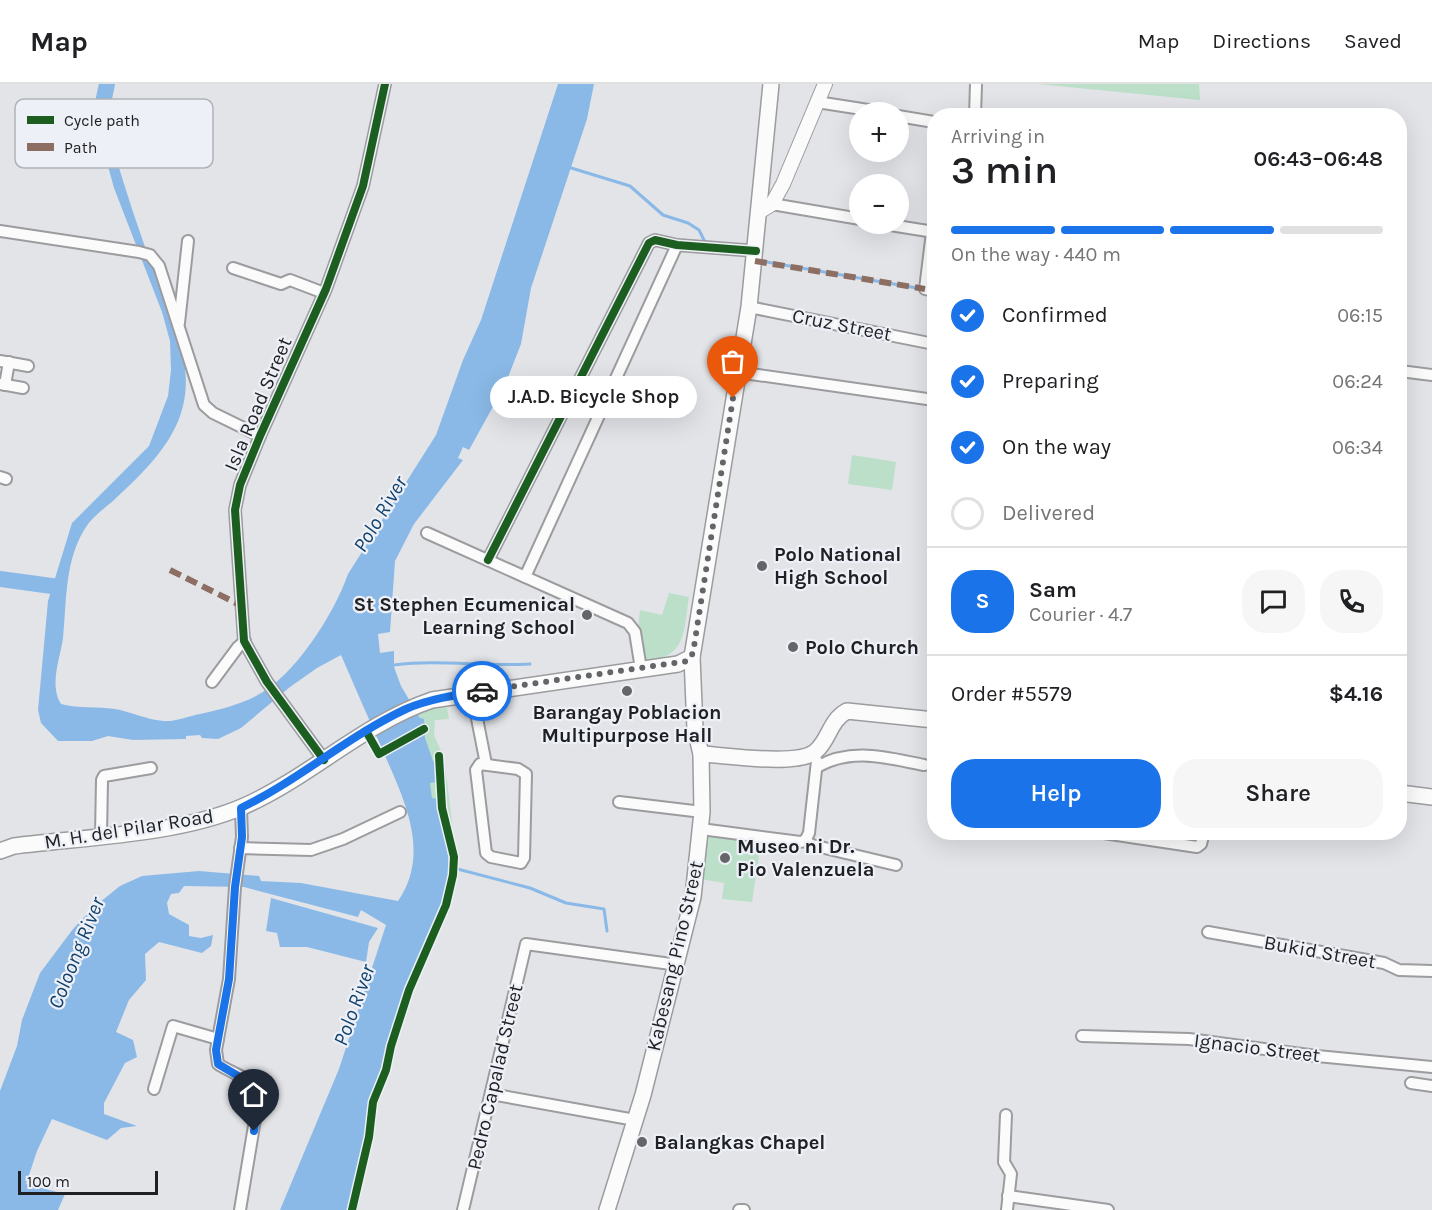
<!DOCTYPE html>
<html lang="en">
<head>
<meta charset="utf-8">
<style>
  :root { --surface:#fff; --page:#f6f6f6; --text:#202124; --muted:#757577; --line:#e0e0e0; --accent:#1a73e8 }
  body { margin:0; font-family:Karla,sans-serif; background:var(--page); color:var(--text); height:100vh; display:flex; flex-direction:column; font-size:22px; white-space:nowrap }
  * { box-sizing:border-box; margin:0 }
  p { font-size:20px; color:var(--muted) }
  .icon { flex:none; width:33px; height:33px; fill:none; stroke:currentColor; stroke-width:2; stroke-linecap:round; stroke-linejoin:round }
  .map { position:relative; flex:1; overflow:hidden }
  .drawer { position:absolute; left:927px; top:24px; width:480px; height:732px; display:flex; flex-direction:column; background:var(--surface); border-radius:24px; box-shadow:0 6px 24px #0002 }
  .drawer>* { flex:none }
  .tools { position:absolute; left:849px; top:18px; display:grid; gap:12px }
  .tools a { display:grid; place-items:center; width:60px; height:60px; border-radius:50%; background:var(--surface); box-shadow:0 6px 24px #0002; font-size:30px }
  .scale { position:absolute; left:18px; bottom:15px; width:140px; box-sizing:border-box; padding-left:6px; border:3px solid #1f2023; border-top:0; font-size:16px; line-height:21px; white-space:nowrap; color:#1f2023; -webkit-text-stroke:4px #eef0f7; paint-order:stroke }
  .pin { position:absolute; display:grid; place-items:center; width:51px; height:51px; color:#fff; margin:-62px -26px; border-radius:50% 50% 50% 0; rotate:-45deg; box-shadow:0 0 6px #0007 }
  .pin .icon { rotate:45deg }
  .courier { position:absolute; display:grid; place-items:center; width:60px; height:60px; margin:-30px; border:4px solid #1a73e8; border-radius:50%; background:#fff; color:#222; box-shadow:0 2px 8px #0007 }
  .bubble { position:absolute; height:42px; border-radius:21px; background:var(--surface); box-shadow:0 6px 24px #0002; font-size:20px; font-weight:600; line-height:42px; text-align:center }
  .overview em { font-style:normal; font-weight:600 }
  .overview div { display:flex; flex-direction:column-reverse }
  .overview { display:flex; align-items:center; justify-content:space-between; height:102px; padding:0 24px }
  h1 { font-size:39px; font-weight:600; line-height:45px }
  .bar { display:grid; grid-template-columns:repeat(4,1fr); gap:9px 6px; align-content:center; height:72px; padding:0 24px }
  .bar i { height:8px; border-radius:4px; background:var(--line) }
  .bar .active { background:var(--accent) }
  .bar p { grid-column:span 4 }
  .line { display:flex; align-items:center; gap:15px; padding:0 24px; border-top:2px solid var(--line) }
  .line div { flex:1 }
  .round { display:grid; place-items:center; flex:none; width:63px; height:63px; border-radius:24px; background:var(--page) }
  ol { padding:0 24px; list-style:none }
  li { display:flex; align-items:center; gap:18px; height:66px }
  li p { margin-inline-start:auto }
  li .icon { padding:6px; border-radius:50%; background:var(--accent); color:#fff; stroke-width:4 }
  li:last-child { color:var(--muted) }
  li i { width:33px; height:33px; border:3px solid var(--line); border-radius:50% }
  .action { display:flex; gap:12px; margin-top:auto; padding:12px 24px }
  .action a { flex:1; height:69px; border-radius:24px; background:var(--accent); color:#fff; font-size:24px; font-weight:600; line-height:69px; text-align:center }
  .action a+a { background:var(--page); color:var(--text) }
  header { display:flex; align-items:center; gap:36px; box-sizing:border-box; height:84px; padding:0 30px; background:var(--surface); border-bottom:2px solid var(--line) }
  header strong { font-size:28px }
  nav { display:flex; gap:33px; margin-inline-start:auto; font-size:21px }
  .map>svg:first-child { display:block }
</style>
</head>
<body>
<header>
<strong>Map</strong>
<nav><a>Map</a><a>Directions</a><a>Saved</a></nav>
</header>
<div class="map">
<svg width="1432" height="1126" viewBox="0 0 1432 1126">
  <rect width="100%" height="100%" fill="#e2e4e8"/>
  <g fill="#bbdfc9">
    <polygon points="1038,0 1199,0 1200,16"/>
    <polygon points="852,371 896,378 892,406 848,400"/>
    <path d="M669,509L689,513C683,551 687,573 643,578L638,545L640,526L662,531Z"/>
    <polygon points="447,623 449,635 435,636 434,651 444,674 458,786 437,854 410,912 401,940 392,980 377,1024 358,1126 350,1126 372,1013 383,982 400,910 443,820 449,795 447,764 438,715 432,715 424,654 418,627"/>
    <polygon points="705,751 761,758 752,818 722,815 724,799 700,795"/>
  </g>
  <g fill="#8ab9e7">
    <path d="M558,0H594L587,35L531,204L521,260L505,301L469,366L463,363L458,374L463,376L414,440L395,477L390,548L378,550L380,569L394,567V583L401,602L420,634L424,635L425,654L433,677H436L437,698L430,699L432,714L438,715C441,742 451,768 449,796C446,831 415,879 402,914C378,983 363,1054 350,1126H280L339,985L386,841L361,826L358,833L244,803L184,802L179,809L171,810L167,819L169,830L189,841V852L201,854L213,851L211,862L202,869L159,858L145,870L146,896L129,916L116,948L133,956L137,973L125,979L104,1019V1030L137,1042L121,1044L107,1056L52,1035L37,1067L26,1100L65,1110L58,1126H0V1007L17,962L22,936L40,889L73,845L94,823L120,802L142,792L199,787L259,792L261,797L301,799L398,817C433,766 401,710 380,660C367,631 354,601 341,571L317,584L290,603L241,644L218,655L202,654L200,651L186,652V655L133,656L108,652L92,657H58L41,639L38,626L48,517L72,439L149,362L168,312L171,286L170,257L162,228L114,104L94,31H103C116,74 129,118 144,160C161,209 196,268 183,322C174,360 142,390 114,416C106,423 95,431 88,440C64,474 67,516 63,554C60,575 49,601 61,620C79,625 97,622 115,625C131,628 148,636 164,637C175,638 189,632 200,630C218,626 239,621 256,612C295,592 334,530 348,490L436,351L463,276L481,236Z"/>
    <polygon points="271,814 378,844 369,858 366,878 307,863 280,863 277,849 266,847"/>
  </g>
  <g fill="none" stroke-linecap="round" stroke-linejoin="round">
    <g stroke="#8ab9e7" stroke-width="3">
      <polyline points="568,83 630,102 663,131 688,139 699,146 705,158 708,158"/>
      <polyline points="761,177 917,204"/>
      <path d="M394,581C439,575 484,583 530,580"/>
      <polyline points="446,782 530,804 566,819 604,825 607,847"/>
    </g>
    <g stroke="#8ab9e7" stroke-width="16">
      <polyline points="107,0 101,28 107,52"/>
      <polyline points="0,495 59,503"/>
    </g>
    <defs>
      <g id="minor">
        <polyline points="817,18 881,28"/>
        <polyline points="898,32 934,38"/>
        <polyline points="975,32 976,0"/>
        <polyline points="772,120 860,135"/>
        <polyline points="884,140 934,148"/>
        <polyline points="0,147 139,168 150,171 159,182 204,321 213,329 260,352"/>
        <polyline points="932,148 925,205 934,207"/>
        <polyline points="233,184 281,200 290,196 324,209"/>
        <polyline points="749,223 934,260"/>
        <polyline points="179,239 188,157"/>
        <polyline points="0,277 28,282"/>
        <polyline points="1400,287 1432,291"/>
        <polyline points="737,288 934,316"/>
        <polyline points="0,300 23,304"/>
        <polyline points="5,301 9,278"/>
        <polyline points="0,393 6,395"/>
        <polyline points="427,449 628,539 635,548 641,585"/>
        <polyline points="488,476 649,159 655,156 677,161 756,167"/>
        <polyline points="525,493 677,161"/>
        <polyline points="212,598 238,563 245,557"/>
        <polyline points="472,609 486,680"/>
        <polyline points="324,676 267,598 244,557 235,426 240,401 260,352 326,205 363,102 385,0"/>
        <polygon points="480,680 518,685 526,690 524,774 521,779 491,773 486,769 476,686"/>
        <path d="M817,683C852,663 887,674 924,681"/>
        <polyline points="619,718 702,728"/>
        <polyline points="701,745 800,758 805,757"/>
        <polyline points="1097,748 1197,763 1201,760 1204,748"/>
        <polyline points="101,751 102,696 104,692 151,684"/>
        <polyline points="805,757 812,761 896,781"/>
        <polyline points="805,757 809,749 817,677"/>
        <polyline points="240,764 311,766 343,755 400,728"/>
        <polyline points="1208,848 1384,879 1399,886 1432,887"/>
        <polyline points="1082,952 1189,955 1317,972 1432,983"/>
        <polyline points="1411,999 1432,1002"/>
        <polyline points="154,1005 173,942 218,955"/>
        <polyline points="491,1010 635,1036"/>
        <polyline points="1006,1031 1004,1078 1011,1090 1007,1126"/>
        <polyline points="1008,1112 1108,1126"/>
        <path d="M240,1126L259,1012C253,993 234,991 218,980L216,966L229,895L235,803L242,753L241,724"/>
        <polyline points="463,1126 526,860 678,881"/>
        <polyline points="739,1126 744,1126"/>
      </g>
      <polyline id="tertiary" points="759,128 772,120 783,100 825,0"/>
      <g id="secondary">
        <path d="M701,670C726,671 799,683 816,667C829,656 830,636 847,627L934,636"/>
        <polyline points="1400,709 1432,713"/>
        <path d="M0,767L14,762C85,753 176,751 242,723C309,694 362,640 432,616L678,580L692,573"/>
        <polyline points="607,1126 643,1011 693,813 702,728 701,670 695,645 692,573 749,223 771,0"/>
      </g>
    </defs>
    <use href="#minor" stroke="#9c9c9f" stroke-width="14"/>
    <use href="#tertiary" stroke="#9c9c9f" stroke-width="16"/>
    <use href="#secondary" stroke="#9c9c9f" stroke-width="18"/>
    <use href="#minor" stroke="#fbfbfc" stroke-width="10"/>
    <use href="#tertiary" stroke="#fbfbfc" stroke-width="14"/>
    <use href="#secondary" stroke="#fbfbfc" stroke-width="15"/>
    <g stroke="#8d6e63" stroke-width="6" stroke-dasharray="12 6" stroke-linecap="butt">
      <polyline points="755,177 925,205"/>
      <polyline points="170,486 240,521"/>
    </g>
    <defs>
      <g id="cycleway">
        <polyline points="488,476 649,159 655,156 677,161 756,167"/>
        <polyline points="366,647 379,670 424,645"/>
        <polyline points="324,676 267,598 244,557 235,426 240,401 260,352 326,205 363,102 385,0"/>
        <polyline points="352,1126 369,1053 373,1018 386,986 391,962 409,906 446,821 453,791 454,773 442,724 439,672"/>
      </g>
    </defs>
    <use href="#cycleway" stroke="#eef0f7" stroke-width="11"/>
    <use href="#cycleway" stroke="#1b5e20" stroke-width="8"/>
  </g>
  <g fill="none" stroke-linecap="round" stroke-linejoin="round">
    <polyline stroke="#636568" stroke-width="6" stroke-dasharray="0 10.8" points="482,607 688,577 693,569 733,314"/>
    <path stroke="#1a73e8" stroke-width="8" d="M254,1047L259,1012L255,1002L218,980L216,966L229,895L235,803L242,753L241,724C299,696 348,652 406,625C429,615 456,611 482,607"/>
  </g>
  <g fill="#636568" stroke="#eef0f7" stroke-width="2">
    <circle cx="762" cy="482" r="6"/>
    <circle cx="587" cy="531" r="6"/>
    <circle cx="793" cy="563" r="6"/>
    <circle cx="627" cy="607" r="6"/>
    <circle cx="725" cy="774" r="6"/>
    <circle cx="642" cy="1058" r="6"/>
  </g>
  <g text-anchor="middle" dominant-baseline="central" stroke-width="4.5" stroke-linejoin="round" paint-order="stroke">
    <g font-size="20" fill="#1f2023" stroke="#eef0f7">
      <text transform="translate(842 241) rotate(11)">Cruz Street</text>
      <text transform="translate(258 320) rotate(-67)">Isla Road Street</text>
      <text transform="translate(129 745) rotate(-9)">M. H. del Pilar Road</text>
      <text transform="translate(1320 868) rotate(10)">Bukid Street</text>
      <text transform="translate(675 872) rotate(-77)">Kabesang Pino Street</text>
      <text transform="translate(1257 964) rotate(7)">Ignacio Street</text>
      <text transform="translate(495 993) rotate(-77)">Pedro Capalad Street</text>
    </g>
    <g font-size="20" font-weight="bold" fill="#1f2023" stroke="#eef0f7" text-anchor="start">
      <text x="774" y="470">Polo National<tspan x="774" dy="23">High School</tspan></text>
      <text x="575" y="520" text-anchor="end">St Stephen Ecumenical<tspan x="575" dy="23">Learning School</tspan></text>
      <text x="805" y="563">Polo Church</text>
      <text x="627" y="628" text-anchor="middle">Barangay Poblacion<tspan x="627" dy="23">Multipurpose Hall</tspan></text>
      <text x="737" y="762">Museo ni Dr.<tspan x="737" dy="23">Pio Valenzuela</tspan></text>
      <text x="654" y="1058">Balangkas Chapel</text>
    </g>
    <g font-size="21" font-style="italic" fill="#12426c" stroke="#eef0f7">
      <text transform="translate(380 430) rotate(-59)">Polo River</text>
      <text transform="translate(76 869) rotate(-68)">Coloong River</text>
      <text transform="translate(354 921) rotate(-70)">Polo River</text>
    </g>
  </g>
  <rect x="15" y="15" width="198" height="69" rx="9" fill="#eef0f7" stroke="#b0b2b7" stroke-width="1.5"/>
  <rect x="27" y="32" width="27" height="8" fill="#1b5e20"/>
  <rect x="27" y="59" width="27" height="8" fill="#8d6e63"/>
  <g font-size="16" fill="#1f2023">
    <text x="64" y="42">Cycle path</text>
    <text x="64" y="69">Path</text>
  </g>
</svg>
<div class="tools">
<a>+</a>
<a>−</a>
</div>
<div class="scale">100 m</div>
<div class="pin" style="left:733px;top:314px;background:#ea580c"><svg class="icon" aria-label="bag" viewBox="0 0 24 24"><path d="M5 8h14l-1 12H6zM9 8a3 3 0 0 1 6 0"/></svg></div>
<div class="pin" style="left:254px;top:1047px;background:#1f2937"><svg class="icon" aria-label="home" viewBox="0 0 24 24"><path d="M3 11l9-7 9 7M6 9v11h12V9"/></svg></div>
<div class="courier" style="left:482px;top:607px"><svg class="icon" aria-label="car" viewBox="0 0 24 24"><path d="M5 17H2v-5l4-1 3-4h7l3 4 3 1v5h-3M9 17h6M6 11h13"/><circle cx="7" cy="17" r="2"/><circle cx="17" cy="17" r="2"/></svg></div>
<div class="bubble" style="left:490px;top:292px;width:207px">J.A.D. Bicycle Shop</div>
<section class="drawer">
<div class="overview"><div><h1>3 min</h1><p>Arriving in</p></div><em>06:43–06:48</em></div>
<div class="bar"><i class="active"></i><i class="active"></i><i class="active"></i><i></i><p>On the way · 440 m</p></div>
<ol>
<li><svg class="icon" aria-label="check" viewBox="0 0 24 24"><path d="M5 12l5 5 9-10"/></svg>Confirmed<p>06:15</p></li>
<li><svg class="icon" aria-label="check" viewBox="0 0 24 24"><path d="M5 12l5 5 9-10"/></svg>Preparing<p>06:24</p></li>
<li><svg class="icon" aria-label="check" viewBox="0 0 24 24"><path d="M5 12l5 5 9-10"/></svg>On the way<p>06:34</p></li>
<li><i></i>Delivered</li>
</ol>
<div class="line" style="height:108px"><b class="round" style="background:var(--accent);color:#fff">S</b><div><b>Sam</b><p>Courier · 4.7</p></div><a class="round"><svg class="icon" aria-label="chat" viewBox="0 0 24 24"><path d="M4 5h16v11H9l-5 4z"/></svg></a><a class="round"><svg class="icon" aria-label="phone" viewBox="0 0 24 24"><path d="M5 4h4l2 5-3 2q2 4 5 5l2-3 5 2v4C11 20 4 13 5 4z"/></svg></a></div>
<div class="line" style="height:78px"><div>Order #5579</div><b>$4.16</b></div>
<div class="action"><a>Help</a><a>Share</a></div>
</section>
</div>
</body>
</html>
